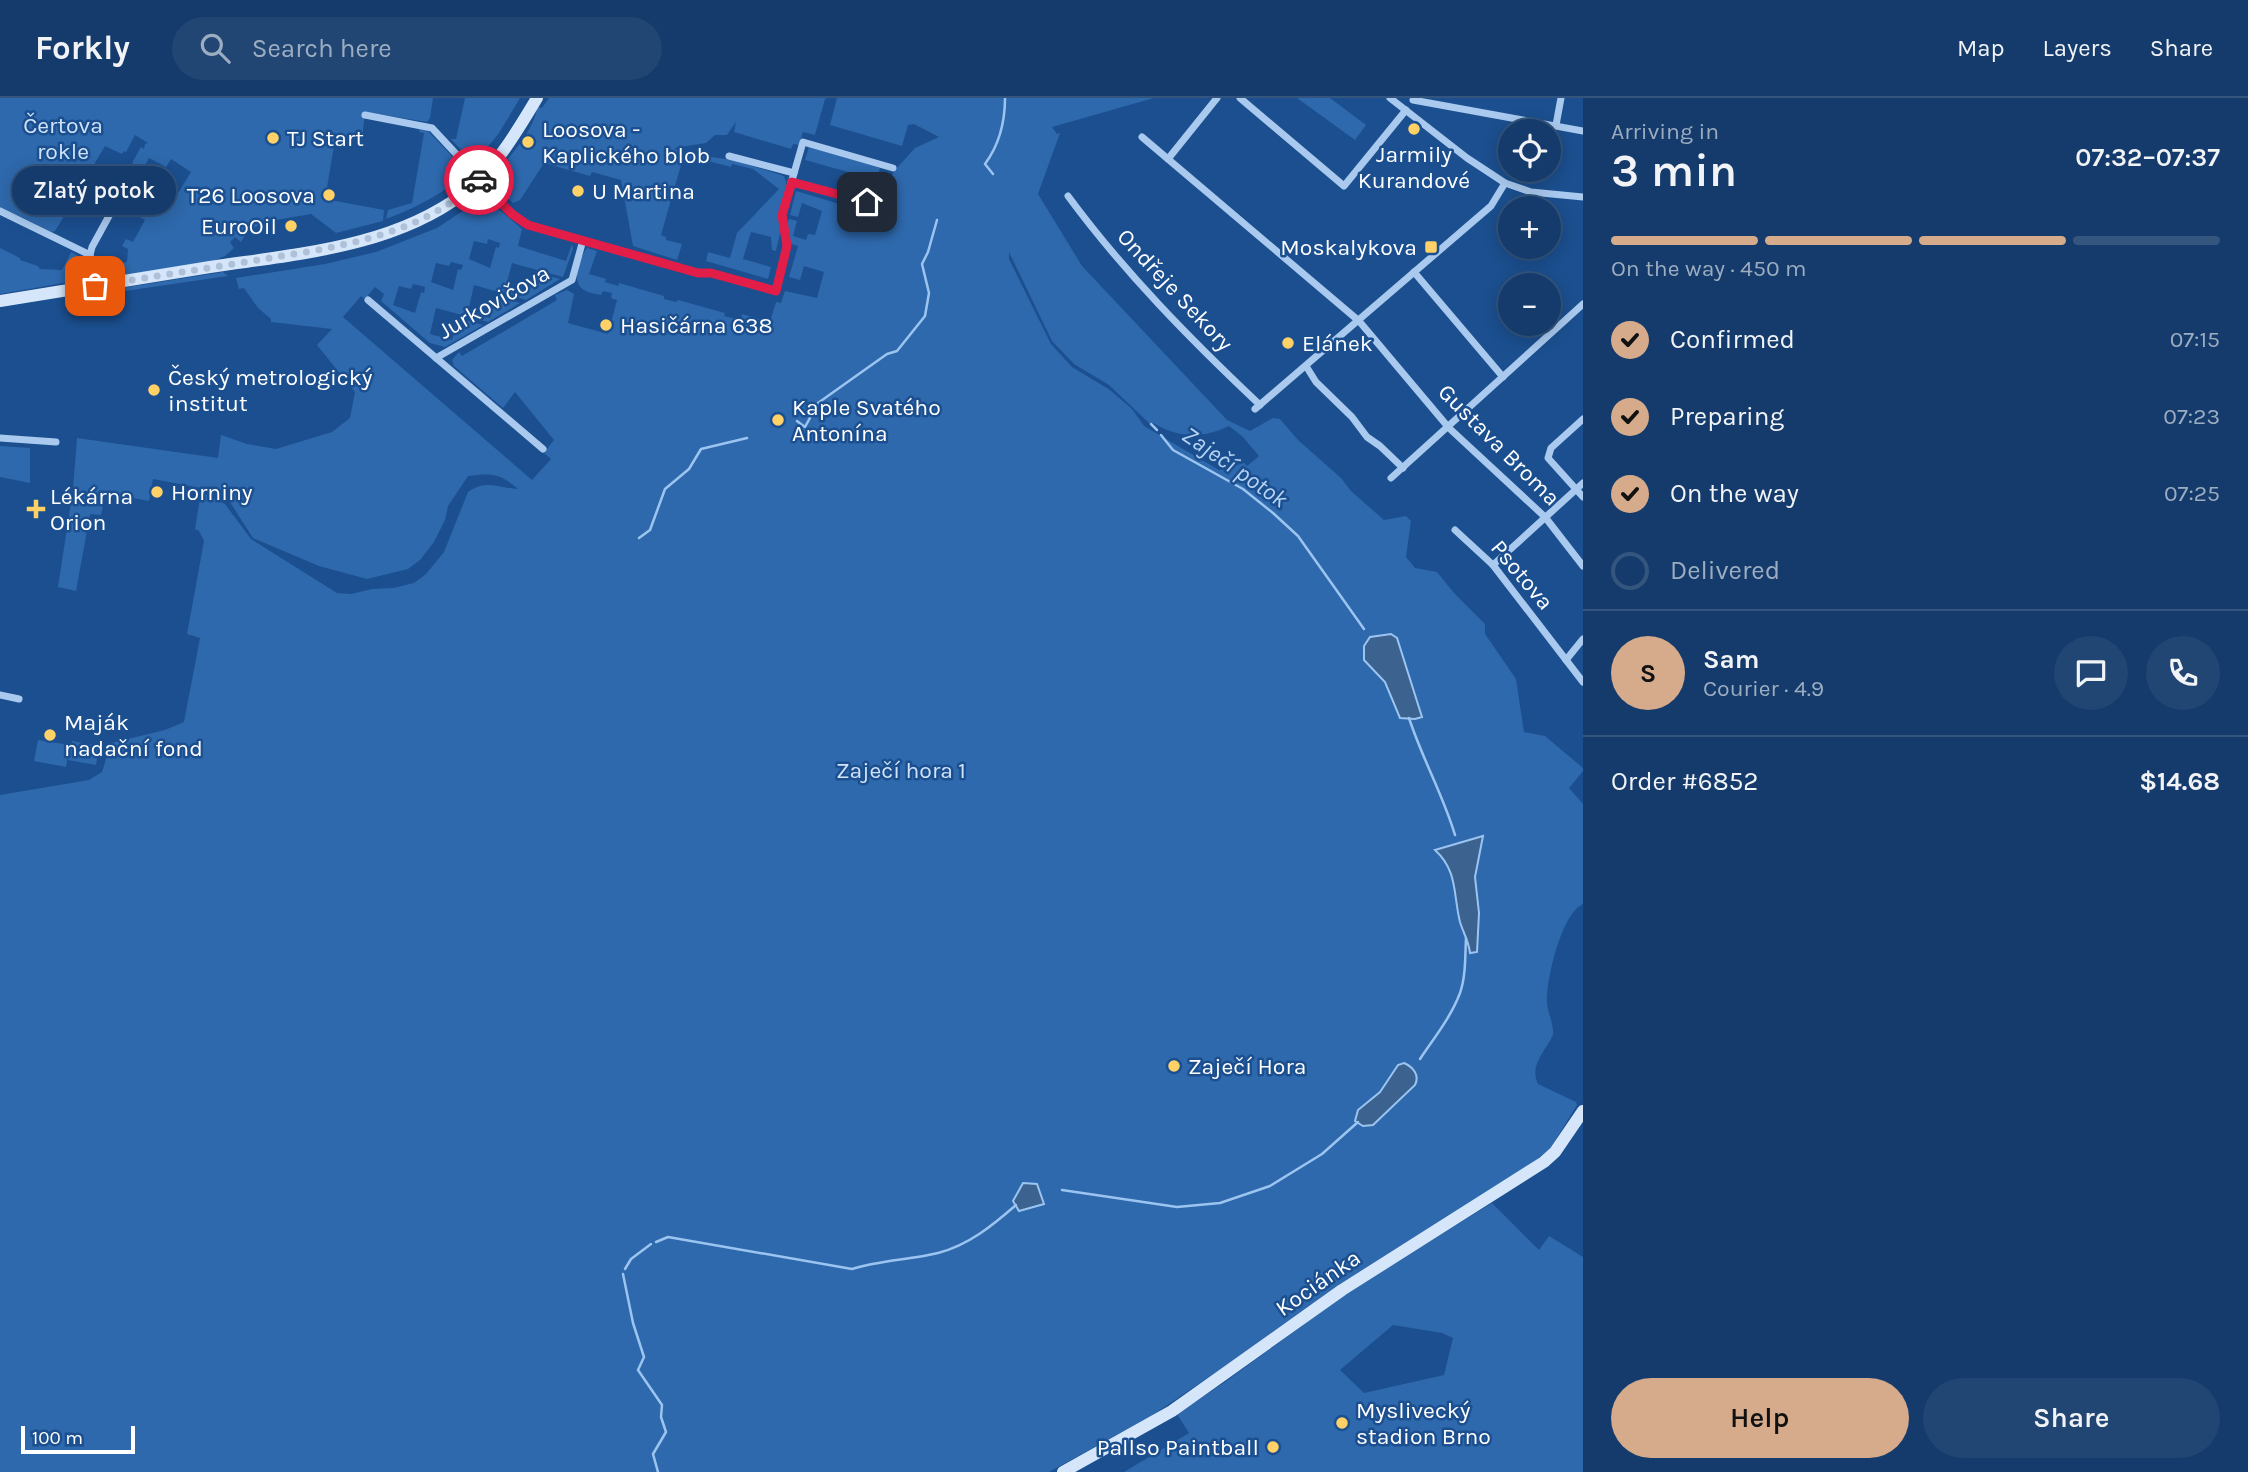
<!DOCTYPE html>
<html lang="en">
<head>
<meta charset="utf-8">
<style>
  :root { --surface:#143b6b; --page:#214673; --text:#f1f3f6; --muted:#9dadc1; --line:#33557e; --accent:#d6ab8b }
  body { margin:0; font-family:Karla,sans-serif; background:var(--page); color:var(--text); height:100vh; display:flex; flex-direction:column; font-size:26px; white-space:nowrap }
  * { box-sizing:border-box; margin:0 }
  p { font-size:23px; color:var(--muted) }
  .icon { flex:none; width:38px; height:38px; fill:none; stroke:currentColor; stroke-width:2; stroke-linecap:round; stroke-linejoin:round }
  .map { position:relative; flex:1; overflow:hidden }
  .drawer { display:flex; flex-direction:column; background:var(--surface); width:665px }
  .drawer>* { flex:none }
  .tools { position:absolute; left:1498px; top:21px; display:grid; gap:14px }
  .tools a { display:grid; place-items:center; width:63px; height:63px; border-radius:50%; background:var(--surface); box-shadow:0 4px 18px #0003,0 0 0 2px var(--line); font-size:35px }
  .scale { position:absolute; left:21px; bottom:18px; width:114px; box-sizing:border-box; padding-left:7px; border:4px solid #fff; border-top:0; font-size:19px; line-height:24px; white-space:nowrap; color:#fff; -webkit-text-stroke:5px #1b4f8f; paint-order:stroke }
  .pin { position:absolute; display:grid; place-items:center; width:60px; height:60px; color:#fff; margin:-30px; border-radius:14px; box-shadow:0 4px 10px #0006 }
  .courier { position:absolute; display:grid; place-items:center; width:70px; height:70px; margin:-35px; border:5px solid #e11d48; border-radius:50%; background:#fff; color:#222; box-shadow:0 2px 9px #0007 }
  .bubble { position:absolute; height:49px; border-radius:24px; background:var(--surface); box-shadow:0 4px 18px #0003,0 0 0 2px var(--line); font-size:23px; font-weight:600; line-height:49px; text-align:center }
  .headline em { font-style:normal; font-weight:600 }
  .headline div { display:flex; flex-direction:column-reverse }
  .headline { display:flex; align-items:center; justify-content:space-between; height:119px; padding:0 28px }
  h1 { font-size:46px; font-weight:600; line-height:52px }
  .bar { display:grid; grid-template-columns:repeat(4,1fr); gap:10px 7px; align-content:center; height:84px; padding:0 28px }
  .bar i { height:9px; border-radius:5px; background:var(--line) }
  .bar .current { background:var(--accent) }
  .bar p { grid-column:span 4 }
  .line { display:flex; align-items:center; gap:18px; padding:0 28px; border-top:2px solid var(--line) }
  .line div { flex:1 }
  .round { display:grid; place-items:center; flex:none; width:74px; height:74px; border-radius:37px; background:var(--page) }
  ol { padding:0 28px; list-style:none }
  li { display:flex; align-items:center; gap:21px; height:77px }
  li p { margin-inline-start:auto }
  li .icon { padding:7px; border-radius:50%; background:var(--accent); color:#111; stroke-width:4 }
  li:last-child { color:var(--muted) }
  li i { width:38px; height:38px; border:4px solid var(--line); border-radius:50% }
  .primary-button { display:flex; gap:14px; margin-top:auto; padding:14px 28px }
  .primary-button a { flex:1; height:80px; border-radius:42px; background:var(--accent); color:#111; font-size:28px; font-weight:600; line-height:80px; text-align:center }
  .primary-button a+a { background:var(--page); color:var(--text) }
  header { display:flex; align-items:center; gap:42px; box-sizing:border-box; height:98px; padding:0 35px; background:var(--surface); border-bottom:2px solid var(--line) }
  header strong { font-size:33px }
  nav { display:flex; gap:38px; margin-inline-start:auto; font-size:24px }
  .search { width:490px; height:63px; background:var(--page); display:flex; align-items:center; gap:18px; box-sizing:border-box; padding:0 24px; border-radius:38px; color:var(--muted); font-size:26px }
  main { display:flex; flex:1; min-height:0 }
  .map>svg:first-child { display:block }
</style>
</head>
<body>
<header>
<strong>Forkly</strong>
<div class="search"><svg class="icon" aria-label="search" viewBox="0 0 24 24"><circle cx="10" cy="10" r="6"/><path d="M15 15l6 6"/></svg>Search here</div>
<nav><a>Map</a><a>Layers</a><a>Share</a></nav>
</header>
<main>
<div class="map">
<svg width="1583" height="1374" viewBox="0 0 1583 1374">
  <rect width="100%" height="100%" fill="#1b4f8f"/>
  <g fill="#2e69ad" fill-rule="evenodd">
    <polygon points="0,0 433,0 430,20 427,24 365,14 362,41 336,36 325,101 384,112 383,123 336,135 311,116 264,124 248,133 241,144 235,139 230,144 234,150 225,158 211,164 108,180 100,177 97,169 127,164 128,151 122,148 126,141 133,144 145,122 122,109 137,80 145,79 177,97 191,74 171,61 166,69 149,60 143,71 132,65 141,49 144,51 145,46 148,45 135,37 126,54 124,53 122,56 105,48 79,92 73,89 67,101 71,107 55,133 52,134 0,109"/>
    <polygon points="465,0 520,0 499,35 474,66 451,41 456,41"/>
    <path d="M549,0H828L825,1L815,37L803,34L799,47L793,46L791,51L734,34L736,24L727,37H715L706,45L674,50L682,55L733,62L784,78C792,94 780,135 776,153L772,152L771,139L751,134L743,161L771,169L768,181L706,163L708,154L730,160L737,135L779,91L753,71L732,66L731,69L708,63L707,66L683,60L661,137L666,139V142L682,146L677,162L633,148L621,82L592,74L590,78L544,65L520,102L513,105C505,98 494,89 494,78C508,60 535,32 537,9L542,10Z"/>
    <path d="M837,0H1154L1052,29L1057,36L1060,35L1038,96L1082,168L1227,322L1250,333L1273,320L1280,321L1298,342L1341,380L1351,393L1384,422L1406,418L1411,423L1406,459L1415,470L1437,474L1454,495L1485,526V536L1516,581L1524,634L1545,638L1583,670V673L1569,690L1583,706V806C1561,816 1546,883 1547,905C1548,916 1554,926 1553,937C1545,954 1529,967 1538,986L1576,1004L1577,1007L1548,1054L1537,1062L1470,1104L1151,1318L1049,1374H0V697L89,682L102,674L111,645L165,632L184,624L200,540L187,536L204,443L199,433L195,431L201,394L225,406L251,441L337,495L351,496L372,491L393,490L414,485L426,476L444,454L468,394C486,381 498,390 518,391C500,375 491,375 468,378L448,408L445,422L434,444L420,462L408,471L367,481L319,468L253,440L228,401L201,390L153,381L149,403L106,395L101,417L90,416L76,493L58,489L73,391L77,340L218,360L221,337L247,346L276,351L332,334L350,320L355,294L317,247L332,231L271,224V221L258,210L244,190L239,191L236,180L325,166L376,154L437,130L484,99L522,131L518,148L566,163L572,146L573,151L563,179L512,165L505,192L527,197L534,174L560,181L526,202L474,187L468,214L490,220L496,197L520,205L488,224L436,210L430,236L452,242L458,220L483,227L445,249L430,245L381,203L384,196L375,189L365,201L361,198L343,219L532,382L551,361L544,355L554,342L515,294L503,310L454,268L452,262L459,254L462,258L557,202L555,197L567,192L574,196L568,225L608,236L617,202L611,200L612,195L603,193L601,197C596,196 589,195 584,192C570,184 580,159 587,150L597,153L589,176L606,181L605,184L618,188L619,185L664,198V201L676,204L678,202L725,215L724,218L736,221L741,220L742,216L770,224L776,204L781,205L785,193L817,200L824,174L804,168L800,182L789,179L798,148L789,145L786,129L789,121L797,123L793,138L806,142L808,136L815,137L822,113L802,105L798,119L790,117L796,93L863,113L866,116L896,71L915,50L939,39L914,26L908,27L902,48L830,27ZM488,141L500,145L499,150L496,149L490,170L469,161L474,143L487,146ZM1009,154L1052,243L1074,266L1109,287L1150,326L1153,325C1178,340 1202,341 1229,328L1243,339L1259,358L1247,368L1244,365L1219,372L1144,328L1132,311L1110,292L1072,269L1051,246L1009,161ZM451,164L463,167L461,172L458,171L453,192L431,184L436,165L449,168ZM413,186L425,189L424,195L421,194L415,215L393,207L399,188L411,191Z"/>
    <polygon points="1297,0 1330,0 1366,27 1355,42"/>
    <path d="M420,31L428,33L468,75C443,95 416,110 386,121L388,112L412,105L424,35L419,34Z"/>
    <polygon points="809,49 880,70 877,82 805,62"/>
    <path d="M0,150L20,160V162L38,168L40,171L62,172L71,154C84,160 87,167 86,181L0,196Z"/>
    <polygon points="223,174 228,178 118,194 115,191"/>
    <polygon points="0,348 30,350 30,385 0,379"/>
    <polygon points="38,642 70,647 66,669 34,663"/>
    <polygon points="72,643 99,648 96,667 68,662"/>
    <path d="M1492,1105L1539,1152L1549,1138L1583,1159V1374H1124L1189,1335L1177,1316L1225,1284L1347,1195ZM1393,1227L1442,1235L1453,1240L1444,1277L1364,1295L1340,1272Z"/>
  </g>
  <g fill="#3c6290" stroke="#9cc4f0" stroke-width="2">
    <polygon points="1391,536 1397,540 1422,619 1415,621 1400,620 1385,584 1364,562 1364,548 1370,539"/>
    <path d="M1483,738L1475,779L1479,815L1477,854L1470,855C1469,844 1463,834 1460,824C1453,796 1458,773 1435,752Z"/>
    <path d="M1404,965C1413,969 1420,977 1415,987L1373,1027L1363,1028L1355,1023L1358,1012L1380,994L1398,967Z"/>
    <polygon points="1023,1085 1037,1086 1044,1106 1019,1113 1013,1103"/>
  </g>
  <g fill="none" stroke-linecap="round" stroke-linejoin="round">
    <g stroke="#9cc4f0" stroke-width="2.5">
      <path d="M993,76L985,66C999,47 1005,24 1005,0"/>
      <polyline points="797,323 805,329 818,305 887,256 897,253 925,218 929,195 922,166 928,154 937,122"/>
      <polyline points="1151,326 1157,332"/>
      <polyline points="1161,337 1173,352 1243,391 1273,415 1298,438 1364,531"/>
      <polyline points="639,440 650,432 665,391 689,371 701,351 747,340"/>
      <path d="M1409,620C1422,660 1443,697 1455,737"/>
      <path d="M1420,961C1434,940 1451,919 1460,895C1466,878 1465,858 1466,840"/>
      <polyline points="1062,1092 1177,1109 1220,1105 1270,1088 1322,1056 1358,1024"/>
      <path d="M656,1144L668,1139L852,1171C881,1162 909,1162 938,1155C969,1147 993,1127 1016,1107"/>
      <polyline points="625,1171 631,1161 651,1146"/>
      <polyline points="623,1176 633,1225 644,1259 638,1272 662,1307 661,1319 666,1334 653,1356 658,1374"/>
    </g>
    <g stroke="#a9c9ee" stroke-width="7">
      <polyline points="1240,0 1344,88 1406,12"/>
      <polyline points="1390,0 1467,60 1505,85 1531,94 1583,99"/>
      <polyline points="1413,2 1583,33"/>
      <polyline points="365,17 432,30 512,116 528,127 698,175 711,175 776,193 787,148 782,117 803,44 893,70"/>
      <polyline points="1556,27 1561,0"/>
      <polyline points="1142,39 1359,223 1449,330 1545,419 1583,468"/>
      <polyline points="729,58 794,75"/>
      <polyline points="1168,61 1217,0"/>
      <polyline points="791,84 867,104"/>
      <path d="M1068,98C1124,174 1191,242 1260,307"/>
      <polyline points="0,113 90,157"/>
      <polyline points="1414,174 1503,279"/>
      <polyline points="95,188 90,157 92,149 121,96"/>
      <polyline points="368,202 543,351"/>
      <polyline points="436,260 572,182 583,142"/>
      <polyline points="1306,268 1316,284 1352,319 1367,339 1380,348 1403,370"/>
      <polyline points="1255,311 1491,108 1505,85"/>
      <polyline points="1583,321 1551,350 1548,360 1583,399"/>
      <polyline points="0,340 56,344"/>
      <polyline points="1391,380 1583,206"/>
      <polyline points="1455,432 1493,467 1583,584"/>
      <polyline points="1493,467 1583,385"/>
      <polyline points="1566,562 1583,541"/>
      <polyline points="0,597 19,601"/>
    </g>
    <g stroke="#d6e6fa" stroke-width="12">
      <path d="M0,203C70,191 140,180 210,169C295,156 391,150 463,96C493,74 518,32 537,0"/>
      <polyline points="1063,1374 1172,1313 1342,1192 1544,1064 1555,1054 1583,1013"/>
    </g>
  </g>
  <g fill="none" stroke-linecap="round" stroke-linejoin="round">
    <path stroke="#afc1d8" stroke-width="7" stroke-dasharray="0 12.6" d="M95,188C149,179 203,171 258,162C335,149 420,139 479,82"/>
    <polyline stroke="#e11d48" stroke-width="9" points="479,82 512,116 528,127 698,175 711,175 776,193 787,148 782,117 792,84 867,104"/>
  </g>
  <g fill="#ffd166" stroke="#1b4f8f" stroke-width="2.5">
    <circle cx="1414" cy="31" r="7"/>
    <circle cx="273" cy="40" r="7"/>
    <circle cx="528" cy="44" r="7"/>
    <circle cx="578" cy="93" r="7"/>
    <circle cx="329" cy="97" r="7"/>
    <circle cx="291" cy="128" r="7"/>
    <rect x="1424" y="142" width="14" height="14" rx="3.5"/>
    <circle cx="606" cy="227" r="7"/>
    <circle cx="1288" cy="245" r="7"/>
    <circle cx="154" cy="292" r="7"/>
    <circle cx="778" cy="322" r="7"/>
    <circle cx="157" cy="394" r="7"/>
    <path d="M32.5 400.5h7v7h7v7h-7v7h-7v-7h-7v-7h7z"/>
    <circle cx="50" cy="637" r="7"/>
    <circle cx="1174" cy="968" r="7"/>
    <circle cx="1342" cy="1325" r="7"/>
    <circle cx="1273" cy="1349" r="7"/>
  </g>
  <g text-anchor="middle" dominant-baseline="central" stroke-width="5" stroke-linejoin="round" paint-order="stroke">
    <g font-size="23" fill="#cfe3fa" stroke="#1b4f8f">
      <text x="63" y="27">Čertova<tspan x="63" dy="26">rokle</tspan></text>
      <text x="901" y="672">Zaječí hora 1</text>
    </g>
    <g font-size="23" fill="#fff" stroke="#1b4f8f" text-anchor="start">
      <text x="542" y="31">Loosova -<tspan x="542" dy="26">Kaplického blob</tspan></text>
      <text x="287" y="40">TJ Start</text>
      <text x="1414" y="56" text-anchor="middle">Jarmily<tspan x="1414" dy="26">Kurandové</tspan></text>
      <text x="592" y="93">U Martina</text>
      <text x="315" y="97" text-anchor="end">T26 Loosova</text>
      <text x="277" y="128" text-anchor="end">EuroOil</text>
      <text x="1417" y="149" text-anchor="end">Moskalykova</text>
      <text x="620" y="227">Hasičárna 638</text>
      <text x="1302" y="245">Elánek</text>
      <text x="168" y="279">Český metrologický<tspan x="168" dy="26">institut</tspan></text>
      <text x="792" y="309">Kaple Svatého<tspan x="792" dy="26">Antonína</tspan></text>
      <text x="171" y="394">Horniny</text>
      <text x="50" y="398">Lékárna<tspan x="50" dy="26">Orion</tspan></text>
      <text x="64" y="624">Maják<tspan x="64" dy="26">nadační fond</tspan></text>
      <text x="1188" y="968">Zaječí Hora</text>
      <text x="1356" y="1312">Myslivecký<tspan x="1356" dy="26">stadion Brno</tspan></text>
      <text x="1259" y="1349" text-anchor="end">Pallso Paintball</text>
    </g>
    <g font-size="23" fill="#fff" stroke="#1b4f8f">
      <text transform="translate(1175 192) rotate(47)">Ondřeje Sekory</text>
      <text transform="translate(494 204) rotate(-30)">Jurkovičova</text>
      <text transform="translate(1499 347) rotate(45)">Gustava Broma</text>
      <text transform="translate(1522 477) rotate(50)">Psotova</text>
      <text transform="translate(1318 1185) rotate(-35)">Kociánka</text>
    </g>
    <g font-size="24" font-style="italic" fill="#b5d3f5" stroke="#1b4f8f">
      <text transform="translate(1235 369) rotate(35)">Zaječí potok</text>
    </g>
  </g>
</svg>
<div class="tools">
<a><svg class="icon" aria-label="locate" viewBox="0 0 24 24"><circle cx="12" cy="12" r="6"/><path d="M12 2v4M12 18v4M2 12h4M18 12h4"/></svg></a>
<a>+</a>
<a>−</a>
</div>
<div class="scale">100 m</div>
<div class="pin" style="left:95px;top:188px;background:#ea580c"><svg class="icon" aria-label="bag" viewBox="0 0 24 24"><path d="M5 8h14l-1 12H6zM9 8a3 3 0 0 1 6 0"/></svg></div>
<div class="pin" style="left:867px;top:104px;background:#1f2937"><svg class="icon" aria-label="home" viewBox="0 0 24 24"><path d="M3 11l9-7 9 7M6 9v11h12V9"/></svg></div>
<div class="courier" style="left:479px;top:82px"><svg class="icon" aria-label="car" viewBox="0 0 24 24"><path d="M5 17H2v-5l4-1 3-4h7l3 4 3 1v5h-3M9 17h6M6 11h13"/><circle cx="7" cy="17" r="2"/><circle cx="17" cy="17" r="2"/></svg></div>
<div class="bubble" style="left:12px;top:68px;width:164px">Zlatý potok</div>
</div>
<section class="drawer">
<div class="headline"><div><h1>3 min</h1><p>Arriving in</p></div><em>07:32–07:37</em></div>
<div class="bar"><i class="current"></i><i class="current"></i><i class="current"></i><i></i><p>On the way · 450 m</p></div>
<ol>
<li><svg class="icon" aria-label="check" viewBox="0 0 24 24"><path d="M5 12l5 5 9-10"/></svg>Confirmed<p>07:15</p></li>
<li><svg class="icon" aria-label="check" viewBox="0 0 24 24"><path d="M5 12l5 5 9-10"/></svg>Preparing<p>07:23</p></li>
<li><svg class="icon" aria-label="check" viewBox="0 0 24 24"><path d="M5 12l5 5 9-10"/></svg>On the way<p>07:25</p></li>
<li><i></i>Delivered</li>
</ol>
<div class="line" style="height:126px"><b class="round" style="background:var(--accent);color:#111">S</b><div><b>Sam</b><p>Courier · 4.9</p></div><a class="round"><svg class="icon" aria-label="chat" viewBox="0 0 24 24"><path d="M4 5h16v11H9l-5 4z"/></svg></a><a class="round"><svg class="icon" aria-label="phone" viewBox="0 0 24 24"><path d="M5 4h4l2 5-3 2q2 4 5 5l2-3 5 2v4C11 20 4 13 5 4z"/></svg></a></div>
<div class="line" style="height:91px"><div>Order #6852</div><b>$14.68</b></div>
<div class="primary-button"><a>Help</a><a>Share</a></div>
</section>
</main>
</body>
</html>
